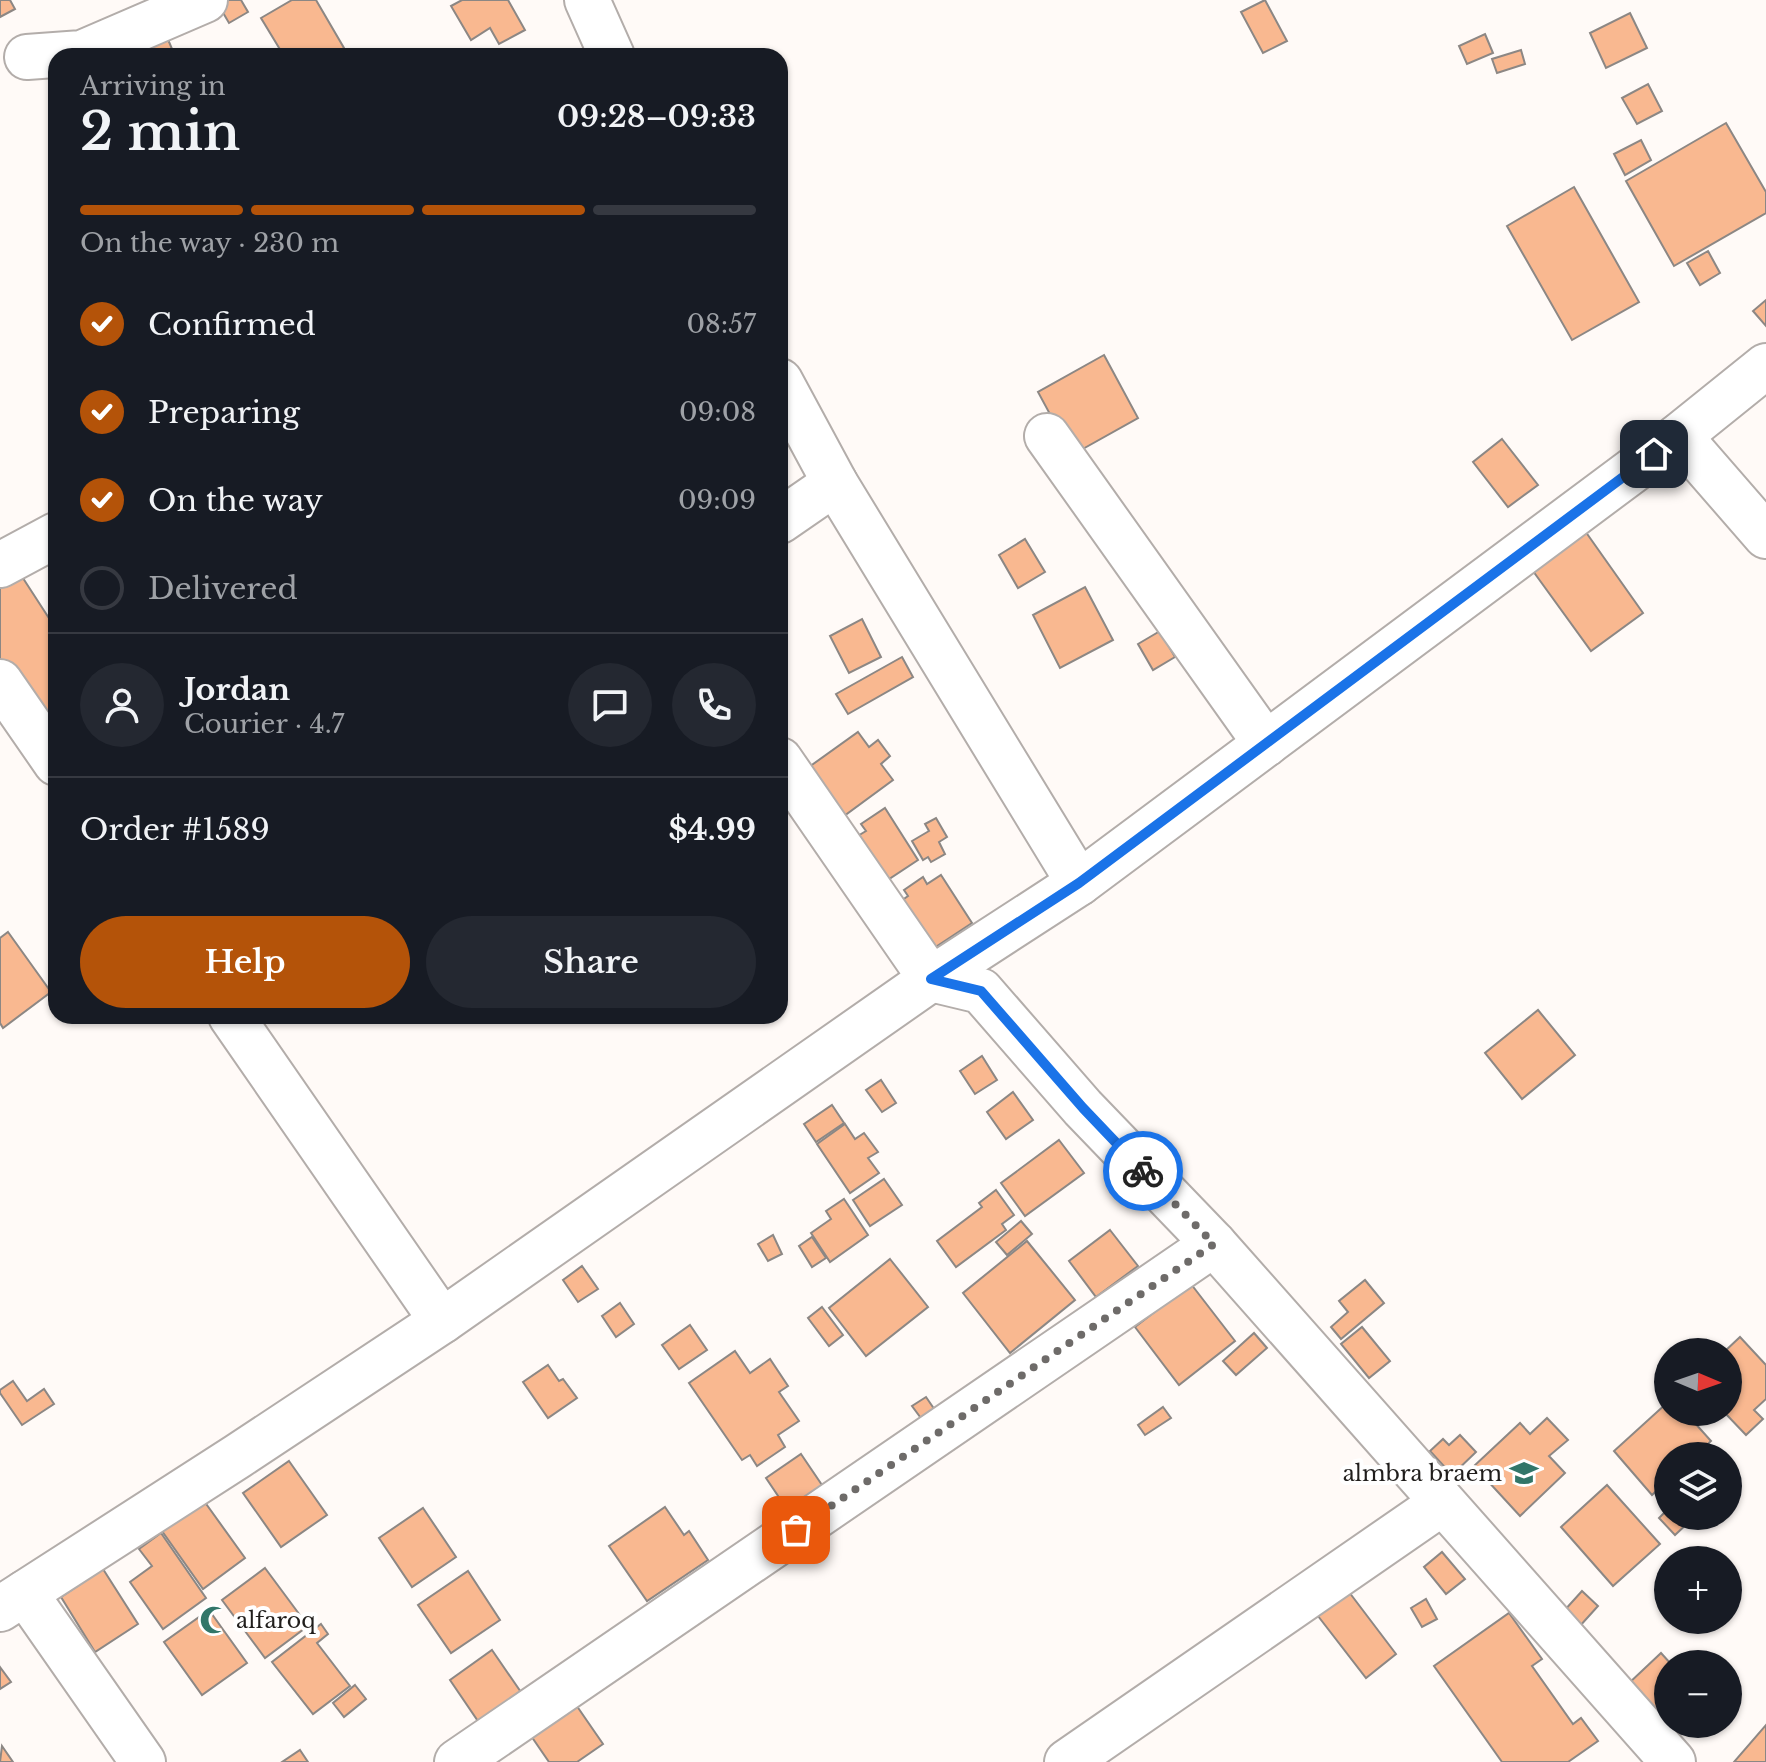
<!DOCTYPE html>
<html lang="en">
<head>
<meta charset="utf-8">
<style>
  :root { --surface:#171b24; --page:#242831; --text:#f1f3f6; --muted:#9ea1a6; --line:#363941; --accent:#b45309 }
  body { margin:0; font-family:"Libre Baskerville",serif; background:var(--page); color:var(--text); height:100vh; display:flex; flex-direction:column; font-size:30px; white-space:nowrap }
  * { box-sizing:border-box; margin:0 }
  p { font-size:26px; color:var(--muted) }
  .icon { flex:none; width:44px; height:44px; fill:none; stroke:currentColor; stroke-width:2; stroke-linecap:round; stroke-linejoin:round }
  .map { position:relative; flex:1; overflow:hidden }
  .details { position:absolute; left:48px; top:48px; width:740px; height:976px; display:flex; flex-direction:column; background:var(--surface); border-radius:24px; box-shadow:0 2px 6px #0004 }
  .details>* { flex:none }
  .needle { width:52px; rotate:92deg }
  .controls { position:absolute; left:1654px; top:1338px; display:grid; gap:16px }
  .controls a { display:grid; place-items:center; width:88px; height:88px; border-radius:50%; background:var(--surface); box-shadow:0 2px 6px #0004; font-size:40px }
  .pin { position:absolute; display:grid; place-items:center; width:68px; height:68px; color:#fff; margin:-34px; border-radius:16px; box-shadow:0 4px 12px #0006 }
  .courier { position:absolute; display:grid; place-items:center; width:80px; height:80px; margin:-40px; border:6px solid #1a73e8; border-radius:50%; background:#fff; color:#222; box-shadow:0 2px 10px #0007 }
  .summary em { font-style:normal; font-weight:600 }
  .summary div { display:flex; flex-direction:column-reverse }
  .summary { display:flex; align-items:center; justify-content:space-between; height:136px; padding:0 32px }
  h1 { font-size:52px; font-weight:600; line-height:60px }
  .bar { display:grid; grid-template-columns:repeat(4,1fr); gap:12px 8px; align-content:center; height:96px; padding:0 32px }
  .bar i { height:10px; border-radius:6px; background:var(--line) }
  .bar .selected { background:var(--accent) }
  .bar p { grid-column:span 4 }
  .line { display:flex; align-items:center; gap:20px; padding:0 32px; border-top:2px solid var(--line) }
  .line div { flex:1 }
  .round { display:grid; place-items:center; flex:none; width:84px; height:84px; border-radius:42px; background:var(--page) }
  ol { padding:0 32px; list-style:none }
  li { display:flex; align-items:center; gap:24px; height:88px }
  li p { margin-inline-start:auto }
  li .icon { padding:8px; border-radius:50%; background:var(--accent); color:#fff; stroke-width:4 }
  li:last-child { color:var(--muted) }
  li i { width:44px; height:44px; border:4px solid var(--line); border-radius:50% }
  .button { display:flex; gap:16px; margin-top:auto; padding:16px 32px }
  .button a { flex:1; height:92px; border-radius:48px; background:var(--accent); color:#fff; font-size:32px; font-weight:600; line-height:92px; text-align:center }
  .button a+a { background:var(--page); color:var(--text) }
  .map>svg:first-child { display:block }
</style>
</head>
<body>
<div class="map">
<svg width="1766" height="1762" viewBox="0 0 1766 1762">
  <rect width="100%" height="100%" fill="#fffaf7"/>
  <g fill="#f9b890" stroke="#8c8784" stroke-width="2">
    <polygon points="0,0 10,0 15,9 0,17"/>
    <polygon points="225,0 241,0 248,12 229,23 218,4"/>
    <polygon points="292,0 316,0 344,48 331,56 284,56 261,18"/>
    <polygon points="462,0 508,0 525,30 499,44 490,28 471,40 451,6"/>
    <polygon points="1265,0 1287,41 1263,53 1241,12"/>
    <polygon points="1630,13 1647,48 1606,68 1590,33"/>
    <polygon points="162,25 172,49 164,52 165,56 114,56"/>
    <polygon points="1485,34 1493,53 1467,64 1459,46"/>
    <polygon points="1521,50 1525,64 1497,73 1492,59"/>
    <polygon points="1648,84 1662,111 1637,124 1622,98"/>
    <polygon points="1726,123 1766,192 1766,213 1674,266 1626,181"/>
    <polygon points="1641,140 1651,160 1625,175 1614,154"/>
    <polygon points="1574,187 1639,302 1572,340 1507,226"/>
    <polygon points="1708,251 1720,273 1700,285 1687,263"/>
    <polygon points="1766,300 1766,326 1753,311"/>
    <polygon points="1104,355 1138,418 1072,455 1038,392"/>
    <polygon points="1502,439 1538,485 1508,507 1473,462"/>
    <polygon points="1578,521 1643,613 1591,651 1525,560"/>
    <polygon points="1025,539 1045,572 1018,588 999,555"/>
    <polygon points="19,572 56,629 56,753 0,667 0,584"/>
    <polygon points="1085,587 1113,640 1060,668 1033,615"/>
    <polygon points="862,619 881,657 849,673 830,636"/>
    <polygon points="1160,631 1175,657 1153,670 1138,644"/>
    <polygon points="902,657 913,677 848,714 836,694"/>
    <polygon points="858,732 869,747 878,740 890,756 881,764 893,780 844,816 809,767"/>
    <polygon points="885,808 918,860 880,885 851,840 866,831 861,824"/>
    <polygon points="936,818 947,837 939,842 945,854 931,862 928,857 923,860 912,841 929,831 925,824"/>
    <polygon points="941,875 972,923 925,954 894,906 908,896 904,890 923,877 927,884"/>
    <polygon points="8,932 51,992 3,1028 0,1023 0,938"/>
    <polygon points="1538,1010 1575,1055 1522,1099 1485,1053"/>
    <polygon points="982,1056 997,1080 975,1094 960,1071"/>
    <polygon points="881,1080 896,1103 882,1112 866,1090"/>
    <polygon points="1013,1092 1033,1120 1006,1139 987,1112"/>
    <polygon points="832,1105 844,1123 816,1142 804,1124"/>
    <polygon points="845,1124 855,1139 864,1133 878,1152 868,1158 879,1173 850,1193 817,1144"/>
    <polygon points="1059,1140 1084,1173 1025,1216 1001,1183"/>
    <polygon points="884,1179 902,1205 870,1226 853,1200"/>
    <polygon points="996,1190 1014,1215 1002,1224 1006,1230 956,1267 937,1241 982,1207 979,1203"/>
    <polygon points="844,1199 868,1235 830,1262 811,1233 831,1219 826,1211"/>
    <polygon points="1021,1221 1032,1234 1007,1255 996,1242"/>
    <polygon points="1110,1230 1138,1266 1096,1297 1069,1261"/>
    <polygon points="773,1235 782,1254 768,1261 758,1244"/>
    <polygon points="812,1237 826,1258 812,1267 799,1246"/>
    <polygon points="1027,1241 1075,1300 1010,1353 963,1293"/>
    <polygon points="890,1259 928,1307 866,1356 829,1308"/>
    <polygon points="582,1266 598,1289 578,1302 563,1280"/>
    <polygon points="1365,1280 1384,1303 1341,1339 1331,1327 1348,1312 1339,1301"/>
    <polygon points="1191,1284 1235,1341 1179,1385 1135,1327"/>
    <polygon points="620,1303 634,1324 616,1337 602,1316"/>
    <polygon points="822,1307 843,1335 829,1346 808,1318"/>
    <polygon points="690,1325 707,1350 679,1369 662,1345"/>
    <polygon points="1362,1327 1390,1361 1369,1378 1341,1344"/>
    <polygon points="1254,1333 1267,1348 1236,1375 1223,1361"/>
    <polygon points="1740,1337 1766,1365 1766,1399 1754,1410 1763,1419 1746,1435 1724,1412 1728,1412 1728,1352 1724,1352"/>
    <polygon points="735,1351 750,1373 770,1359 788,1386 779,1392 799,1421 778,1435 785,1447 757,1466 750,1455 742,1460 689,1383"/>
    <polygon points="548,1365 559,1381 563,1379 577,1398 548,1418 523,1382"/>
    <polygon points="13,1381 27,1401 44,1389 54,1404 22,1425 0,1393 0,1390"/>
    <polygon points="926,1397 939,1416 926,1425 912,1406"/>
    <polygon points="1668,1402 1668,1412 1685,1412 1711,1441 1695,1456 1668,1456 1668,1480 1652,1495 1614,1451"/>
    <polygon points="1163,1407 1171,1418 1145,1435 1138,1425"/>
    <polygon points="1547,1418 1568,1440 1549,1456 1565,1473 1520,1516 1474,1466 1520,1423 1530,1434"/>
    <polygon points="1460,1435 1476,1452 1452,1475 1430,1451 1443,1439 1449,1445"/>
    <polygon points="801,1454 826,1491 791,1515 766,1478"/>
    <polygon points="289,1461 327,1515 281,1547 243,1493"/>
    <polygon points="1607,1485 1660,1544 1613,1586 1561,1527"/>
    <polygon points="199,1494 245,1558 203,1589 157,1524"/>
    <polygon points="665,1507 684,1535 689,1531 708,1560 647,1601 609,1546"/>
    <polygon points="423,1508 456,1557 412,1587 379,1538"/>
    <polygon points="1668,1509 1668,1516 1686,1516 1690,1521 1675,1535 1659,1518"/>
    <polygon points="161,1533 206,1598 163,1629 130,1582 152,1566 139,1549"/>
    <polygon points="1442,1552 1465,1579 1446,1594 1424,1567"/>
    <polygon points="265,1568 308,1626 265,1658 222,1600"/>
    <polygon points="103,1569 138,1624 95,1652 61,1597"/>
    <polygon points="468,1571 500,1620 451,1653 418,1605"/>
    <polygon points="1582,1591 1598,1606 1579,1627 1563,1612"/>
    <polygon points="1349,1592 1396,1654 1366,1678 1318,1616"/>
    <polygon points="1426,1599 1437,1619 1422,1627 1411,1608"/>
    <polygon points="209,1610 247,1663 202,1695 164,1642"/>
    <polygon points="1509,1613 1542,1659 1532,1666 1573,1724 1581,1718 1598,1741 1568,1762 1502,1762 1434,1666"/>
    <polygon points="321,1624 328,1634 317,1643 350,1686 313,1714 272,1662"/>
    <polygon points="492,1650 525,1698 482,1727 450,1680"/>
    <polygon points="1661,1653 1671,1664 1668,1664 1668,1724 1689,1724 1676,1736 1628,1684"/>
    <polygon points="0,1667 11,1682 0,1689"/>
    <polygon points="355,1685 366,1699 344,1717 333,1703"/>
    <polygon points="572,1699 603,1744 577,1762 549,1762 527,1730"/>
    <polygon points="1766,1725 1766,1762 1734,1762"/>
    <polygon points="2,1746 13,1762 0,1762"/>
    <polygon points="300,1750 308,1762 282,1762"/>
  </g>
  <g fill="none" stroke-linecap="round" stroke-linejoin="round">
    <defs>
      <g id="minor">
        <polyline points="587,0 612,56"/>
        <polyline points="27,57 82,53 205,0"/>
        <polyline points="780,381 835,483 1079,883"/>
        <polyline points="1047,436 1266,744"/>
        <polyline points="1679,436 1766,536"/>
        <polyline points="780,521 835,483"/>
        <polyline points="0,565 56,535"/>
        <polyline points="0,682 56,763"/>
        <polyline points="780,760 931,979 981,991 1083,1108 1214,1244 1673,1762"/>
        <polyline points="231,1016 442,1321"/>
        <polyline points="25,1593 143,1762"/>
        <polyline points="0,1609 238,1456 442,1321 931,979 1079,883 1679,436 1766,366"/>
        <polyline points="457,1762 1214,1244"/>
        <polyline points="1067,1762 1442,1503"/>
      </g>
    </defs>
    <use href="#minor" stroke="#b3adaa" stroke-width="48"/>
    <use href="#minor" stroke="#fff" stroke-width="44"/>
  </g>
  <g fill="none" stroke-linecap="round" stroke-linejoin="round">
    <polyline stroke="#6e6b69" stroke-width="8" stroke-dasharray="0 14.4" points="796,1530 1214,1244 1143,1171"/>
    <polyline stroke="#1a73e8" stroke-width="10" points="1143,1171 1083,1108 981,991 931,979 1079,883 1654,454"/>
  </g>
  <defs>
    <symbol id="school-bare" viewBox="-9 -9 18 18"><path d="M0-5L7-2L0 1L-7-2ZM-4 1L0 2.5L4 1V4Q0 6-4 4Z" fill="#327669" stroke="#fff" stroke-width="2.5" paint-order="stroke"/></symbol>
    <symbol id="mosque-bare" viewBox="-9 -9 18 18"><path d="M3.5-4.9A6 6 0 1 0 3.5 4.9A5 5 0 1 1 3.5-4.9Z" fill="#327669" stroke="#fff" stroke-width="2.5" paint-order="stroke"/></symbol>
  </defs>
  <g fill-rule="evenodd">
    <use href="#school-bare" x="1504" y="1453" width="40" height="40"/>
    <use href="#mosque-bare" x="194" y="1600" width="40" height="40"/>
  </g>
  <g text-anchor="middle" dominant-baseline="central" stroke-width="8" stroke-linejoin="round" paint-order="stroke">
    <g font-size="22" fill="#201e1c" stroke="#fff" text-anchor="end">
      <text x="1502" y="1473">almbra braem</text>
      <text x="236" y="1620" text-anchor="start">alfaroq</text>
    </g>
  </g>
</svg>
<div class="controls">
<a><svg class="needle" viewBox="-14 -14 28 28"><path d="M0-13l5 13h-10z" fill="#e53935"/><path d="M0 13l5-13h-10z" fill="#9ea1a6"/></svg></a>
<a><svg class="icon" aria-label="layers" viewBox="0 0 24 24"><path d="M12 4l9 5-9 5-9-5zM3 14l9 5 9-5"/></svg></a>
<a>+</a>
<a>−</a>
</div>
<div class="pin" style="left:796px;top:1530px;background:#ea580c"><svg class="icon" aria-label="bag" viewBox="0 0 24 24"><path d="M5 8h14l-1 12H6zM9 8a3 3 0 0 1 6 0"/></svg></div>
<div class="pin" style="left:1654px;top:454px;background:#1f2937"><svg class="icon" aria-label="home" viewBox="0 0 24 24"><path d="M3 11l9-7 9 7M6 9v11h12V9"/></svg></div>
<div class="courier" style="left:1143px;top:1171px"><svg class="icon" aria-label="bike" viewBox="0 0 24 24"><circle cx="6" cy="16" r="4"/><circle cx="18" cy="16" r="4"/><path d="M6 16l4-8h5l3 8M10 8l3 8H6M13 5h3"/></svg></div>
<section class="details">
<div class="summary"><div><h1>2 min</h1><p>Arriving in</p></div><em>09:28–09:33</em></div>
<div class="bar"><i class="selected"></i><i class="selected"></i><i class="selected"></i><i></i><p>On the way · 230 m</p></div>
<ol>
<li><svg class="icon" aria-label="check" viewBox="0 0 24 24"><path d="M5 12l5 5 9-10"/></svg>Confirmed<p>08:57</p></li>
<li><svg class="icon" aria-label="check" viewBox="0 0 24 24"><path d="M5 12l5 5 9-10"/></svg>Preparing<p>09:08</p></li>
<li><svg class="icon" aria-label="check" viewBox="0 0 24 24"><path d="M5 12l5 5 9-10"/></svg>On the way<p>09:09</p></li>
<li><i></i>Delivered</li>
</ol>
<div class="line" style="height:144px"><a class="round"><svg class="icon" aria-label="person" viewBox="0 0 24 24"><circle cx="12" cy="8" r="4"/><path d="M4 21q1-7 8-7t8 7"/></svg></a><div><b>Jordan</b><p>Courier · 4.7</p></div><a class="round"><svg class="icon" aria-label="chat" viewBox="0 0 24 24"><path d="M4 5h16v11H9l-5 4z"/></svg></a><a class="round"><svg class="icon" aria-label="phone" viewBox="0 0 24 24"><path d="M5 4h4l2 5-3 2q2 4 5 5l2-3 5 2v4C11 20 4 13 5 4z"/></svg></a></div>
<div class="line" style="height:104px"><div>Order #1589</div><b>$4.99</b></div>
<div class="button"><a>Help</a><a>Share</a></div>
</section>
</div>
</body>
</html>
